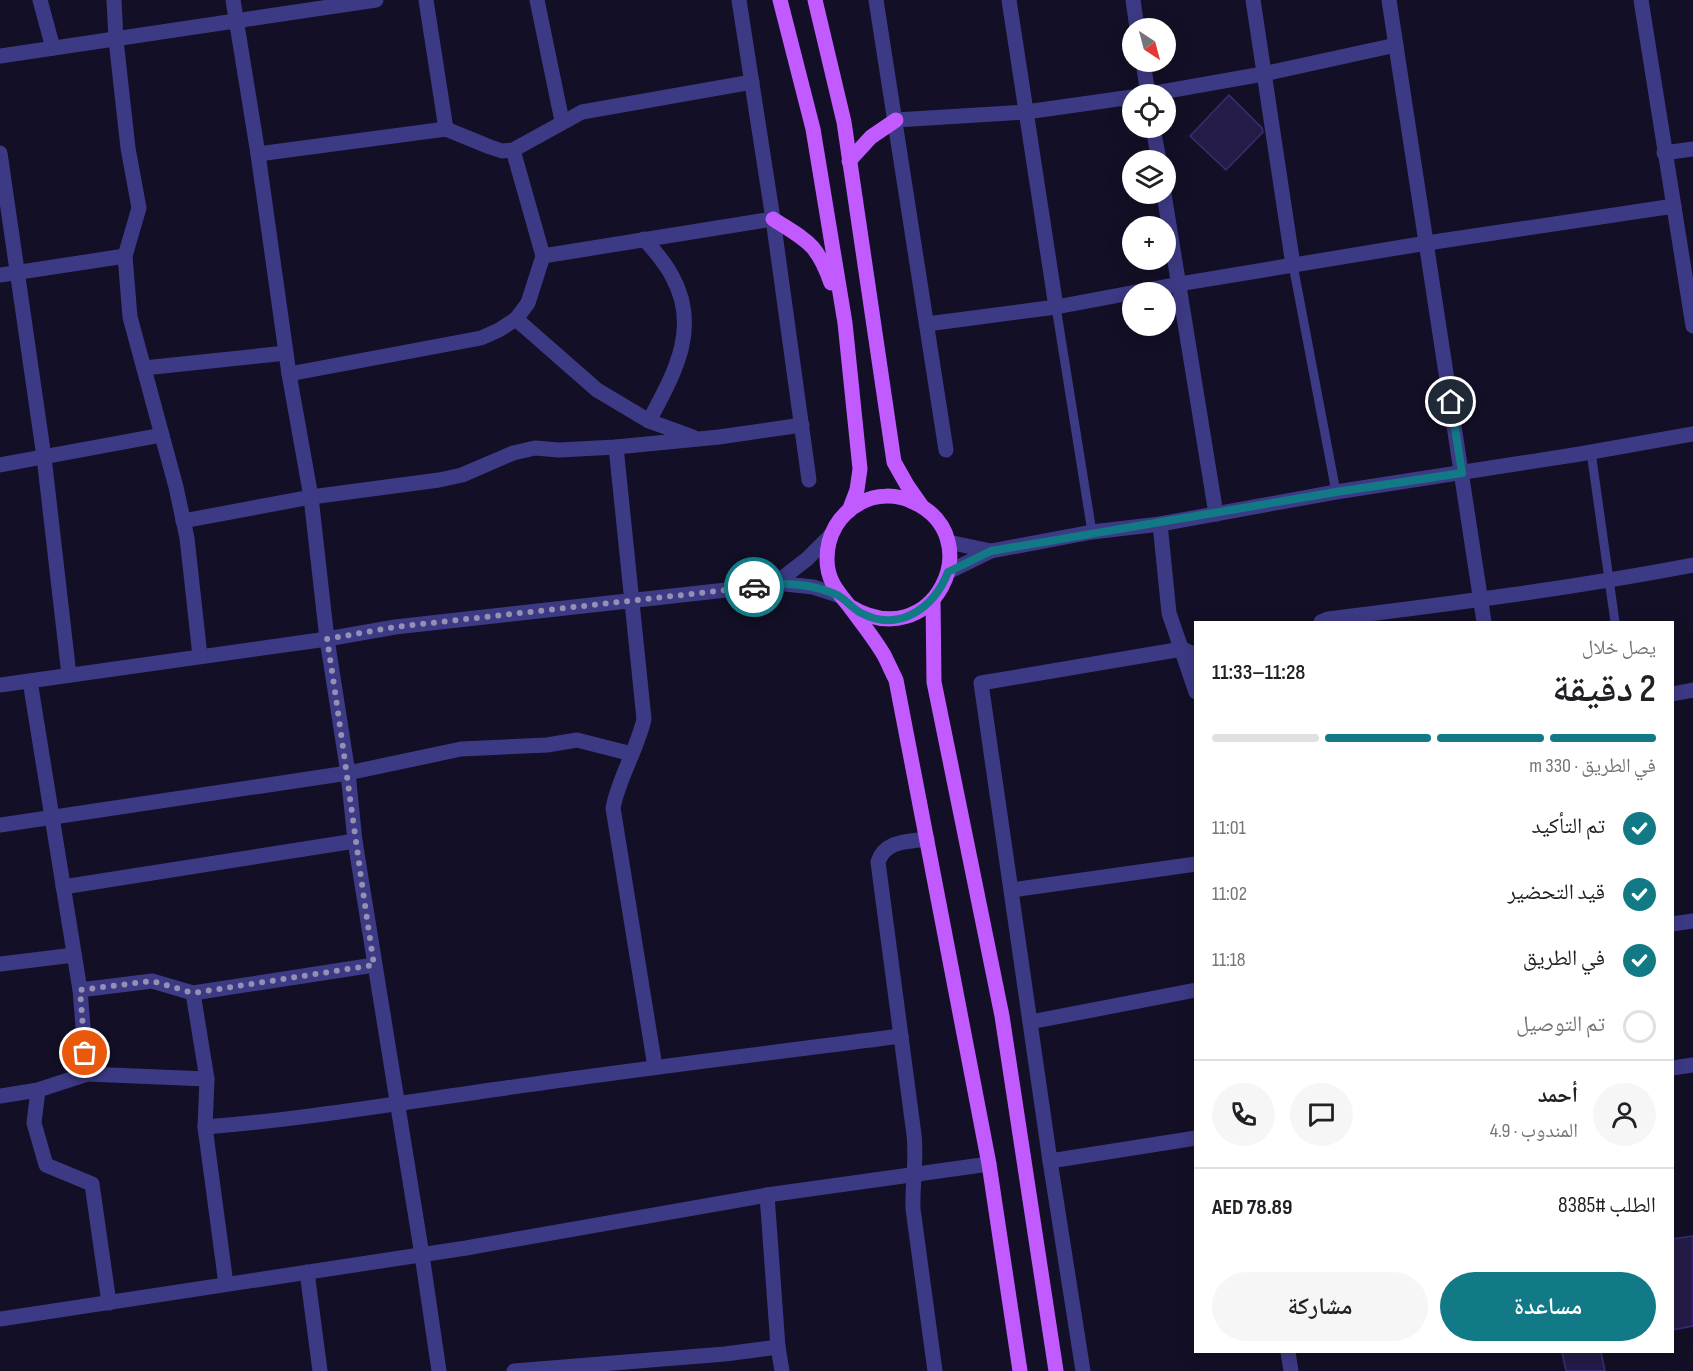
<!DOCTYPE html>
<html lang="ar">
<head>
<meta charset="utf-8">
<style>
  :root { --surface:#fff; --page:#f6f6f6; --text:#202124; --muted:#757577; --line:#e0e0e0; --accent:#127987 }
  body { margin:0; font-family:"Sofia Sans Condensed","Noto Naskh Arabic",sans-serif; background:var(--page); color:var(--text); direction:rtl; height:100vh; display:flex; flex-direction:column; font-size:22px; white-space:nowrap }
  * { box-sizing:border-box; margin:0 }
  p { font-size:20px; color:var(--muted) }
  .icon { flex:none; width:33px; height:33px; fill:none; stroke:currentColor; stroke-width:2; stroke-linecap:round; stroke-linejoin:round }
  .map { position:relative; flex:1; overflow:hidden; direction:ltr }
  .panel { position:absolute; left:1194px; top:621px; width:480px; height:732px; display:flex; flex-direction:column; background:var(--surface); border-radius:0px; box-shadow:0 3px 15px #0003; direction:rtl }
  .panel>* { flex:none }
  .needle { width:39px; rotate:144deg }
  .tools { position:absolute; left:1122px; top:18px; display:grid; gap:12px }
  .tools a { display:grid; place-items:center; width:54px; height:54px; border-radius:50%; background:var(--surface); box-shadow:0 3px 15px #0003; font-size:30px }
  .pin { position:absolute; display:grid; place-items:center; width:51px; height:51px; color:#fff; margin:-26px; border:3px solid #fff; border-radius:50%; box-shadow:0 2px 6px #0007 }
  .courier { position:absolute; display:grid; place-items:center; width:60px; height:60px; margin:-30px; border:4px solid #127987; border-radius:50%; background:#fff; color:#222; box-shadow:0 2px 8px #0007 }
  .summary em { font-style:normal; font-weight:600 }
  .summary div { display:flex; flex-direction:column-reverse }
  .summary { display:flex; align-items:center; justify-content:space-between; height:102px; padding:0 18px }
  h1 { font-size:39px; font-weight:600; line-height:45px }
  .bar { display:grid; grid-template-columns:repeat(4,1fr); gap:9px 6px; align-content:center; height:72px; padding:0 18px }
  .bar i { height:8px; border-radius:4px; background:var(--line) }
  .bar .selected { background:var(--accent) }
  .bar p { grid-column:span 4 }
  .line { display:flex; align-items:center; gap:15px; padding:0 18px; border-top:2px solid var(--line) }
  .line div { flex:1 }
  .round { display:grid; place-items:center; flex:none; width:63px; height:63px; border-radius:32px; background:var(--page) }
  ol { padding:0 18px; list-style:none }
  li { display:flex; align-items:center; gap:18px; height:66px }
  li p { margin-inline-start:auto }
  li .icon { padding:6px; border-radius:50%; background:var(--accent); color:#fff; stroke-width:4 }
  li:last-child { color:var(--muted) }
  li i { width:33px; height:33px; border:3px solid var(--line); border-radius:50% }
  .cta { display:flex; gap:12px; margin-top:auto; padding:12px 18px }
  .cta a { flex:1; height:69px; border-radius:36px; background:var(--accent); color:#fff; font-size:24px; font-weight:600; line-height:69px; text-align:center }
  .cta a+a { background:var(--page); color:var(--text) }
  .map>svg:first-child { display:block }
</style>
</head>
<body>
<div class="map">
<svg width="1693" height="1371" viewBox="0 0 1693 1371">
  <rect width="100%" height="100%" fill="#130f26"/>
  <g fill="#241b47" stroke="#3b2d73" stroke-width="1.5">
    <polygon points="1229,95 1262,128 1263,132 1226,170 1190,136"/>
    <polygon points="1693,1236 1693,1326 1672,1330 1672,1239"/>
    <polygon points="1562,1352 1601,1352 1605,1371 1566,1371"/>
  </g>
  <g fill="none" stroke-linecap="round" stroke-linejoin="round">
    <g stroke="#3d3a85" stroke-width="9">
      <polyline points="1293,265 1336,492"/>
      <polyline points="1056,307 1092,532"/>
      <polyline points="1591,452 1615,622"/>
    </g>
    <g stroke="#3d3a85" stroke-width="15">
      <polyline points="40,0 53,48"/>
      <polyline points="114,0 116,40 128,148 139,208 125,256 130,317 176,487 187,538 200,656"/>
      <polyline points="426,0 446,129"/>
      <polyline points="537,0 562,121"/>
      <polyline points="739,0 773,219 809,480"/>
      <polyline points="1009,0 1056,307"/>
      <polyline points="1133,0 1137,28"/>
      <polyline points="1253,0 1293,265"/>
      <polyline points="1389,0 1484,622"/>
      <polyline points="1641,0 1693,326"/>
      <polyline points="0,56 376,0"/>
      <polyline points="1143,62 1148,94"/>
      <polyline points="1150,94 1263,74 1396,45"/>
      <polyline points="896,120 1026,112 1132,97"/>
      <polyline points="1153,128 1159,160"/>
      <polyline points="0,153 44,457 69,675"/>
      <polyline points="1664,153 1693,149"/>
      <polyline points="258,154 446,129 490,147 502,151 513,150 582,112 752,82"/>
      <polyline points="1164,194 1216,514"/>
      <path d="M644,239C654,250 665,262 672,276C701,328 674,374 649,421"/>
      <polyline points="543,256 773,219"/>
      <polyline points="0,275 125,256"/>
      <polyline points="516,319 597,390 649,421 693,437"/>
      <polyline points="927,324 1056,307 1179,284 1427,243 1674,206"/>
      <polyline points="144,368 286,353"/>
      <polyline points="289,374 481,338 499,330 516,319 528,303 543,256 513,150"/>
      <path d="M616,447L644,719C637,750 619,777 613,808L655,1067"/>
      <polyline points="0,465 162,435"/>
      <polyline points="183,521 311,497 439,480 462,475 513,453 535,448 559,450 616,447 719,437 802,425"/>
      <polyline points="1160,524 1169,613 1196,692"/>
      <polyline points="948,542 991,551"/>
      <polyline points="948,572 991,551 1092,532 1160,524 1336,492 1580,454 1693,434"/>
      <path d="M1321,622L1328,619C1450,604 1572,588 1693,565"/>
      <polyline points="30,681 80,990 87,1074"/>
      <polyline points="1672,694 1693,690"/>
      <polyline points="0,825 348,773 461,749 547,745 577,740 632,754"/>
      <path d="M927,839C908,842 885,840 878,862L914,1135C917,1160 912,1184 913,1209L935,1371"/>
      <polyline points="63,887 355,841"/>
      <polyline points="1012,890 1196,864"/>
      <polyline points="1672,924 1693,921"/>
      <polyline points="0,964 74,955"/>
      <polyline points="80,990 152,981 193,993 374,965"/>
      <polyline points="193,993 207,1079 205,1127 226,1284"/>
      <polyline points="1030,1022 1196,990"/>
      <polyline points="1672,1068 1693,1065"/>
      <polyline points="38,1090 34,1123 46,1165 92,1184 109,1303"/>
      <polyline points="0,1096 38,1090 87,1074 207,1079"/>
      <path d="M205,1127C306,1119 405,1102 506,1088C637,1069 769,1053 901,1036"/>
      <polyline points="1050,1161 1196,1138"/>
      <polyline points="767,1195 778,1347 782,1371"/>
      <polyline points="422,1255 439,1371"/>
      <polyline points="307,1272 320,1371"/>
      <polyline points="0,1319 466,1248 767,1195 989,1164"/>
      <polyline points="1288,1352 1291,1371"/>
      <polyline points="514,1371 725,1354 778,1347"/>
      <polyline points="1083,1371 1050,1161 981,683 1182,649 1196,655"/>
    </g>
    <g stroke="#3d3a85" stroke-width="15">
      <polyline points="233,0 258,154 289,374 311,497 327,639 348,773 355,841 422,1255"/>
      <polyline points="876,0 946,450"/>
      <polyline points="776,583 807,559 830,536"/>
      <polyline points="0,685 327,639 395,627 744,588 776,583 813,587 838,595"/>
    </g>
    <g stroke="#c25bff" stroke-width="15">
      <polyline points="780,0 813,129 845,323 860,469 857,490 849,511"/>
      <polyline points="815,0 844,122 894,462 907,485 921,505"/>
      <polyline points="849,161 871,137 896,120"/>
      <path d="M773,219C807,241 817,243 831,283"/>
      <polyline points="933,600 934,682 1002,1016 1056,1371"/>
      <path d="M849,606C933,658 991,537 913,502C897,494 876,494 860,503C839,514 827,535 827,559C827,580 837,591 850,607C861,622 874,638 884,655C888,663 892,672 896,680L989,1164L1020,1371"/>
    </g>
  </g>
  <g fill="none" stroke-linecap="round" stroke-linejoin="round">
    <path stroke="#948fb3" stroke-width="6" stroke-dasharray="0 10.8" d="M85,1053L80,990L152,981L193,993L374,965C357,856 344,747 327,639L395,627L754,587"/>
    <path stroke="#127987" stroke-width="8" d="M754,587C781,582 809,583 835,594C844,597 851,608 861,613C899,633 934,608 948,572L991,551L1336,492L1462,473L1451,402"/>
  </g>
</svg>
<div class="tools">
<a><svg class="needle" viewBox="-14 -14 28 28"><path d="M0-13l5 13h-10z" fill="#e53935"/><path d="M0 13l5-13h-10z" fill="#757577"/></svg></a>
<a><svg class="icon" aria-label="locate" viewBox="0 0 24 24"><circle cx="12" cy="12" r="6"/><path d="M12 2v4M12 18v4M2 12h4M18 12h4"/></svg></a>
<a><svg class="icon" aria-label="layers" viewBox="0 0 24 24"><path d="M12 4l9 5-9 5-9-5zM3 14l9 5 9-5"/></svg></a>
<a>+</a>
<a>−</a>
</div>
<div class="pin" style="left:85px;top:1053px;background:#ea580c"><svg class="icon" aria-label="bag" viewBox="0 0 24 24"><path d="M5 8h14l-1 12H6zM9 8a3 3 0 0 1 6 0"/></svg></div>
<div class="pin" style="left:1451px;top:402px;background:#1f2937"><svg class="icon" aria-label="home" viewBox="0 0 24 24"><path d="M3 11l9-7 9 7M6 9v11h12V9"/></svg></div>
<div class="courier" style="left:754px;top:587px"><svg class="icon" aria-label="car" viewBox="0 0 24 24"><path d="M5 17H2v-5l4-1 3-4h7l3 4 3 1v5h-3M9 17h6M6 11h13"/><circle cx="7" cy="17" r="2"/><circle cx="17" cy="17" r="2"/></svg></div>
<section class="panel">
<div class="summary"><div><h1>2 دقيقة</h1><p>يصل خلال</p></div><em>11:28–11:33</em></div>
<div class="bar"><i class="selected"></i><i class="selected"></i><i class="selected"></i><i></i><p>في الطريق · 330 m</p></div>
<ol>
<li><svg class="icon" aria-label="check" viewBox="0 0 24 24"><path d="M5 12l5 5 9-10"/></svg>تم التأكيد<p>11:01</p></li>
<li><svg class="icon" aria-label="check" viewBox="0 0 24 24"><path d="M5 12l5 5 9-10"/></svg>قيد التحضير<p>11:02</p></li>
<li><svg class="icon" aria-label="check" viewBox="0 0 24 24"><path d="M5 12l5 5 9-10"/></svg>في الطريق<p>11:18</p></li>
<li><i></i>تم التوصيل</li>
</ol>
<div class="line" style="height:108px"><a class="round"><svg class="icon" aria-label="person" viewBox="0 0 24 24"><circle cx="12" cy="8" r="4"/><path d="M4 21q1-7 8-7t8 7"/></svg></a><div><b>أحمد</b><p>المندوب · 4.9</p></div><a class="round"><svg class="icon" aria-label="chat" viewBox="0 0 24 24"><path d="M4 5h16v11H9l-5 4z"/></svg></a><a class="round"><svg class="icon" aria-label="phone" viewBox="0 0 24 24"><path d="M5 4h4l2 5-3 2q2 4 5 5l2-3 5 2v4C11 20 4 13 5 4z"/></svg></a></div>
<div class="line" style="height:78px"><div>الطلب #8385</div><b>AED 78.89</b></div>
<div class="cta"><a>مساعدة</a><a>مشاركة</a></div>
</section>
</div>
</body>
</html>
